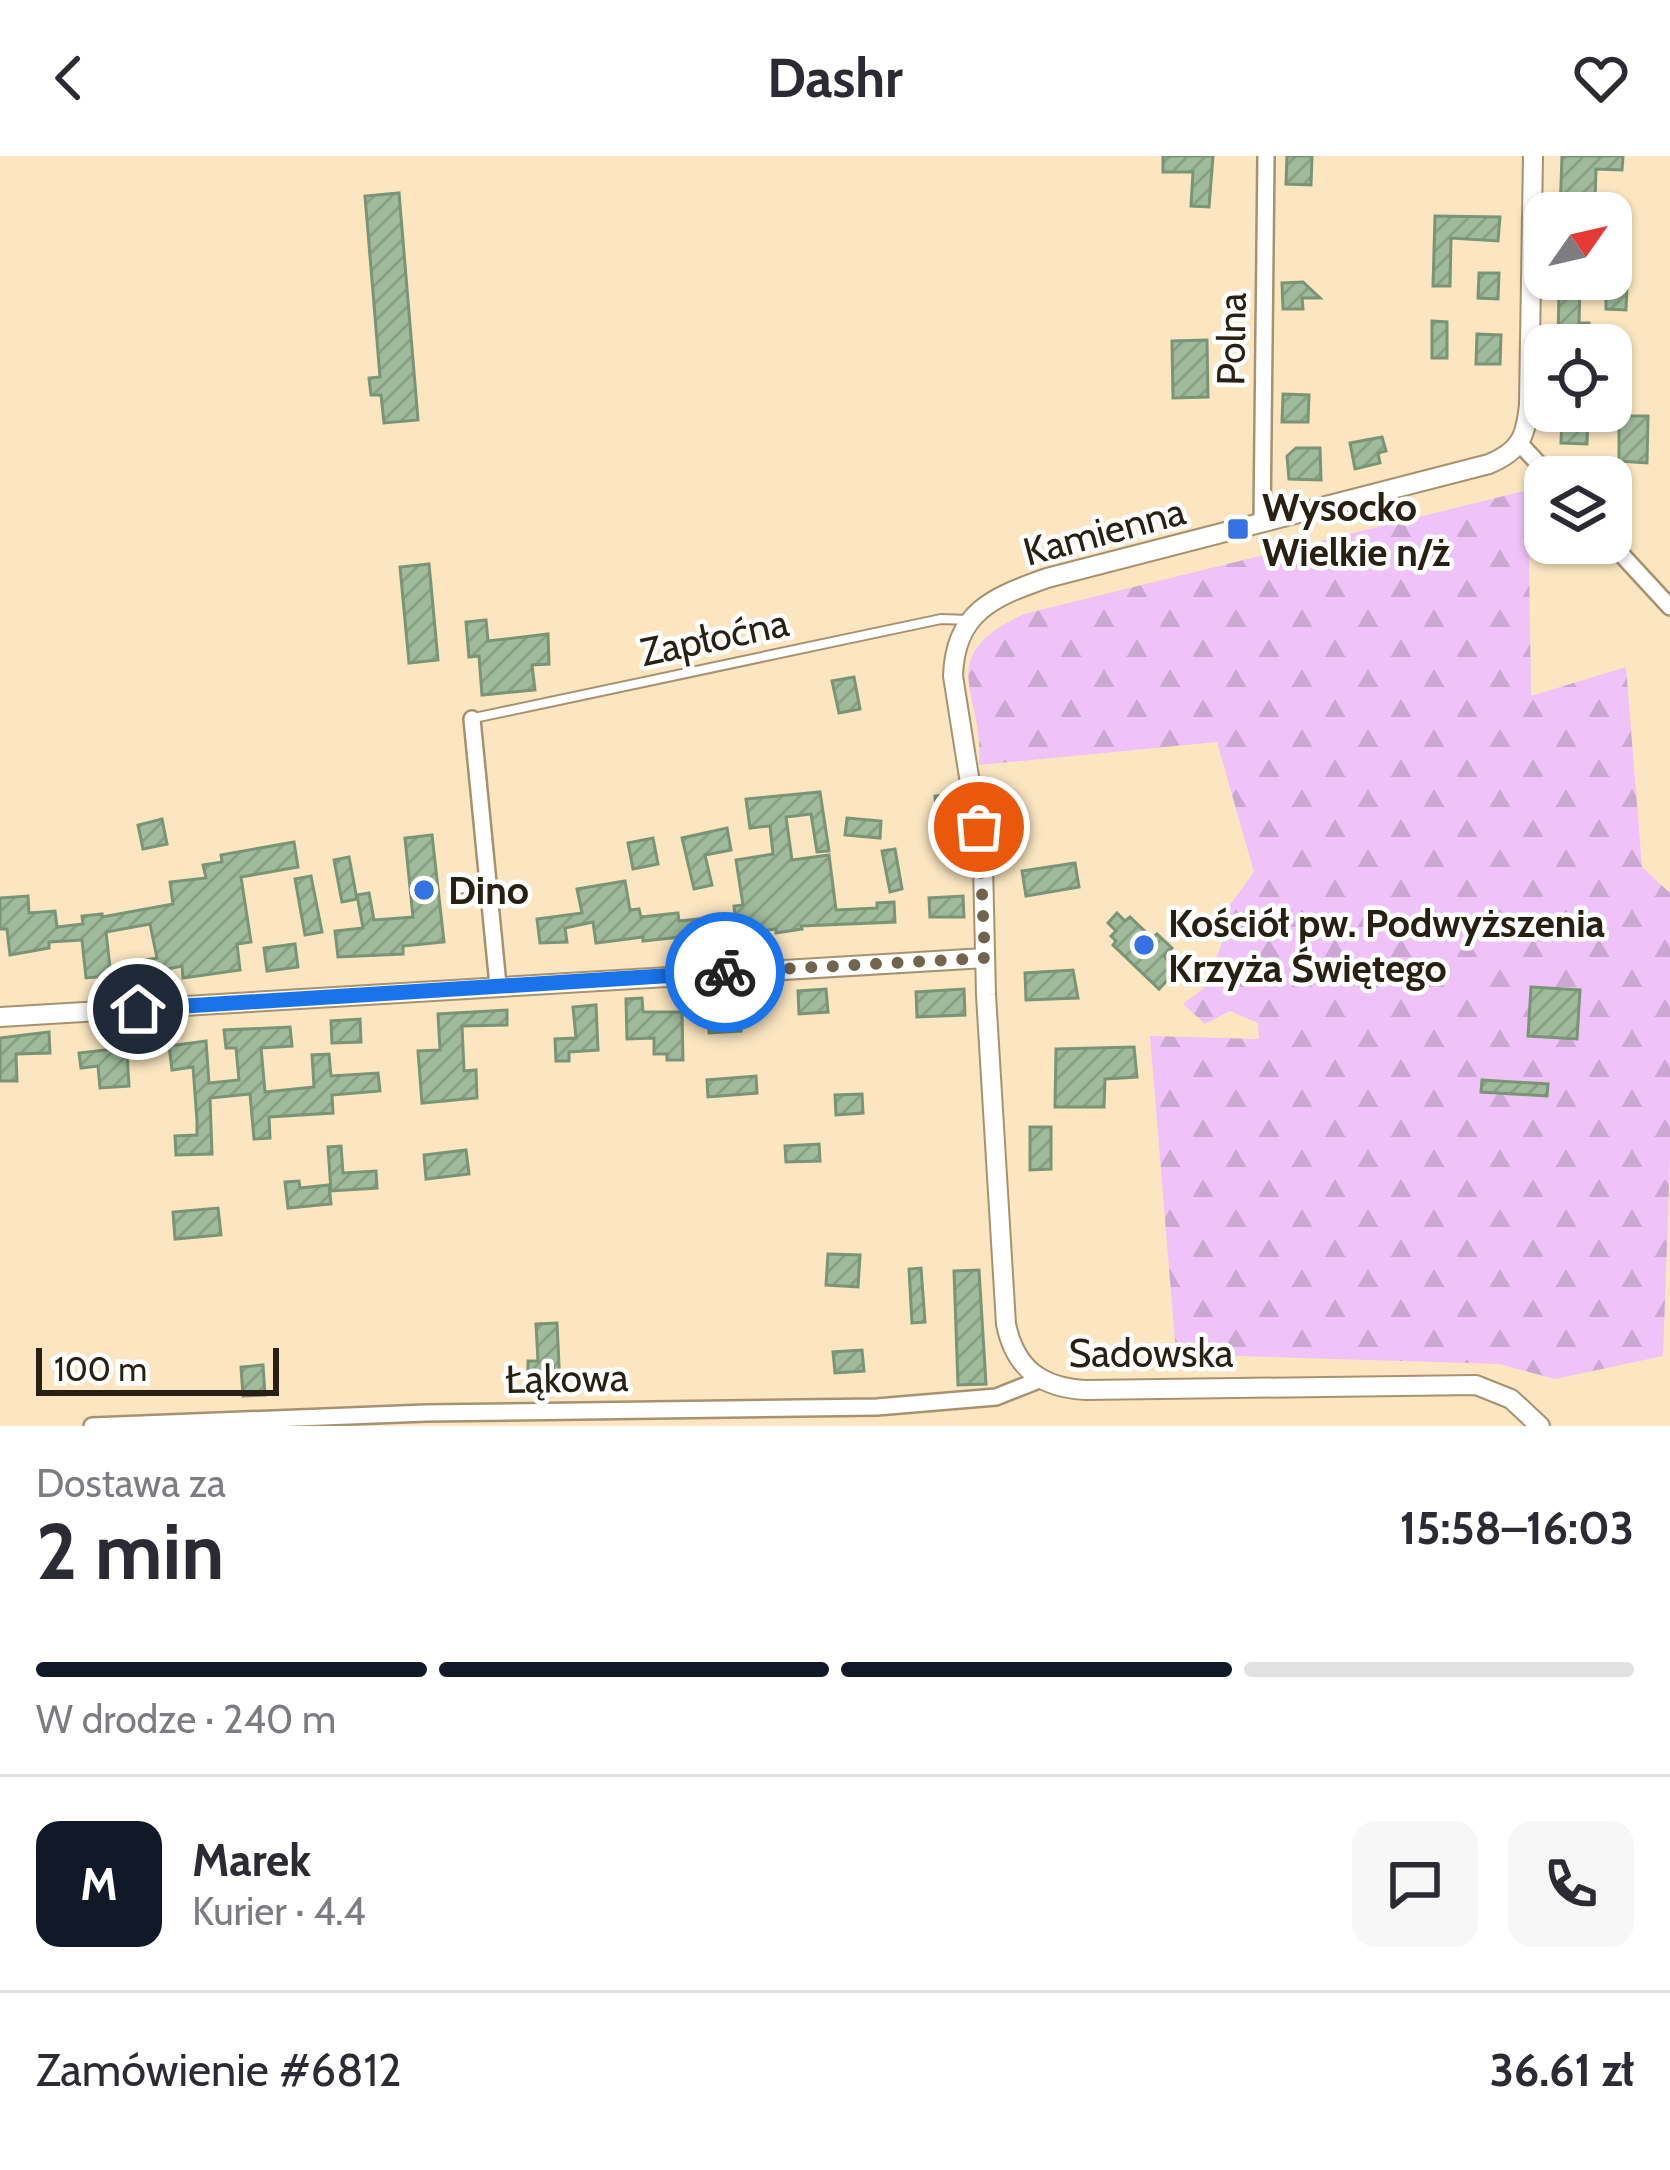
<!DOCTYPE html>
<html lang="pl">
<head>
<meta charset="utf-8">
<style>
  :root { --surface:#fff; --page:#f7f7f7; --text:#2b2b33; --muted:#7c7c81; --line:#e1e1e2; --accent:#111827 }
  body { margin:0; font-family:Cabin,sans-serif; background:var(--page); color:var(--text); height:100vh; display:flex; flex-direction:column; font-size:45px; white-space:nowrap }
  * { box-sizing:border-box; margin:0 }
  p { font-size:39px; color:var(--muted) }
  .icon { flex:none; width:66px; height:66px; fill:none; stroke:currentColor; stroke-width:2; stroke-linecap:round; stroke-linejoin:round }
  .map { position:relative; height:1270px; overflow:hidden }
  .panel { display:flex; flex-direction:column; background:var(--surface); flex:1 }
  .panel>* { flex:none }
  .needle { width:78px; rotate:56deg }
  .tools { position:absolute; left:1524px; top:36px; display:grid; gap:24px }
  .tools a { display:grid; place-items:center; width:108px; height:108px; border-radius:24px; background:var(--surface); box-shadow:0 3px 9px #0004; font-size:60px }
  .scale { position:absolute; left:36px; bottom:30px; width:243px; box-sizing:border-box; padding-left:12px; border:6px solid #282012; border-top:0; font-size:33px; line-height:42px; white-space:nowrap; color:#282012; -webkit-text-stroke:9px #fff; paint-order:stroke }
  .pin { position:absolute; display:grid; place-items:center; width:102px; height:102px; color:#fff; margin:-51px; border:6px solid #fff; border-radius:50%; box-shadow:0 3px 12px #0007 }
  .courier { position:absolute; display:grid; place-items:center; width:120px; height:120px; margin:-60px; border:9px solid #1a73e8; border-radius:50%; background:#fff; color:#222; box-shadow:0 3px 15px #0007 }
  .head em { font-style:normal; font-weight:700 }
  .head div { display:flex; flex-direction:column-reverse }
  .head { display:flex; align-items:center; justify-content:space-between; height:204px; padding:0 36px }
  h1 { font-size:78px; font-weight:700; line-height:90px }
  .bar { display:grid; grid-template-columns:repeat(4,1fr); gap:18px 12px; align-content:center; height:144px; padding:0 36px }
  .bar i { height:15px; border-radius:9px; background:var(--line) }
  .bar .on { background:var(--accent) }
  .bar p { grid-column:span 4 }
  .line { display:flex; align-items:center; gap:30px; padding:0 36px; border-top:3px solid var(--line) }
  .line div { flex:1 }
  .round { display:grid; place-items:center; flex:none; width:126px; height:126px; border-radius:24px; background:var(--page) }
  header { display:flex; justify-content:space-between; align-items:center; height:156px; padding:0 36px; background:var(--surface); font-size:54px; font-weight:700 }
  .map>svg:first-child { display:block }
</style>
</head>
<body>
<header><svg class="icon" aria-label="back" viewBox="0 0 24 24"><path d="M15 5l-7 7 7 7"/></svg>Dashr<svg class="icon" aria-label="heart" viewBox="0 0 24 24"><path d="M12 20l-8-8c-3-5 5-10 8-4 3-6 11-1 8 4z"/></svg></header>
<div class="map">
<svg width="1670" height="1270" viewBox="0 0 1670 1270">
  <defs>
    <pattern id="forest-firs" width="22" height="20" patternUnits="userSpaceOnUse" patternTransform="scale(3)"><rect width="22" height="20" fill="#efc3f8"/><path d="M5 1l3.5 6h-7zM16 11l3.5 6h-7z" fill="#cda7d4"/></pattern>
    <pattern id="building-hatch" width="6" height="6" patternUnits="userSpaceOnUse" patternTransform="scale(3)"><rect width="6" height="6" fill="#a0bb9b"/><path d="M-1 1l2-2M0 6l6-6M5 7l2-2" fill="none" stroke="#8aa084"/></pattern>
  </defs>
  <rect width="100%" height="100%" fill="#fbe6c1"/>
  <path fill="url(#forest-firs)" d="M1528,334L1531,540L1626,511L1642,711L1670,737V1002L1663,1200L1555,1223L1499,1208L1176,1198L1150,880L1259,883L1258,867L1230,855L1205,868L1183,848L1204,832L1225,780L1229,750L1254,716L1217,586L979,609C985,535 930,502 1024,458Z"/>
  <g fill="url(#building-hatch)" stroke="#7a9476" stroke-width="3">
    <polygon points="1163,0 1213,0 1209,51 1191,50 1193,16 1163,16"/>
    <polygon points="1287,0 1312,0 1311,29 1286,28"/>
    <polygon points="1562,0 1623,0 1622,14 1596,13 1595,44 1583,44 1583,57 1560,57"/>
    <polygon points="399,37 418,264 384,267 381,239 371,239 369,222 380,221 365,40"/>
    <polygon points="1435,60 1500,61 1498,85 1451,82 1450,130 1433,130"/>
    <polygon points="1479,117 1499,117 1498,143 1478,142"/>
    <polygon points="1303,126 1320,142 1302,142 1303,153 1283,153 1282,127"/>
    <polygon points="1559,130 1580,131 1579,167 1589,167 1589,189 1558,189"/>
    <polygon points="1606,130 1627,130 1626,154 1606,153"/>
    <polygon points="1432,165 1447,166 1447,202 1432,202"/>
    <polygon points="1477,178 1501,179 1500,208 1476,208"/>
    <polygon points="1207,184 1208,241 1173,242 1172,185"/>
    <polygon points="1283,238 1309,239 1308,266 1282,266"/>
    <polygon points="1562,256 1588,257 1587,288 1561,287"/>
    <polygon points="1619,260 1648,260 1647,307 1619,305"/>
    <polygon points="1382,281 1386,295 1378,297 1380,307 1355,313 1350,287"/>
    <polygon points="1296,292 1320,292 1321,324 1289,323 1287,300"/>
    <polygon points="429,408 438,504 409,507 400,411"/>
    <polygon points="486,464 488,485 548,478 549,508 532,509 535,534 482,539 479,500 469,501 466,466"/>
    <polygon points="854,521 860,553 839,557 832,525"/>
    <polygon points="820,636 829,695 817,696 811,658 786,661 792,704 829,699 836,754 877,752 877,747 894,746 895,766 801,770 802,773 776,777 776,773 681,785 681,781 643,785 643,781 596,787 593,766 565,772 567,786 540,787 537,763 582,757 577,733 625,725 630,754 639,753 641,761 678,757 679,765 735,759 734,750 743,749 736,704 773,698 770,670 750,672 746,643"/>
    <polygon points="954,638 957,673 938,675 935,640"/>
    <polygon points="847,662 881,665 880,682 845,679"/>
    <polygon points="162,663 167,688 143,693 138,669"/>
    <polygon points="1003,664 1008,708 997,709 990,665"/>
    <polygon points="727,672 731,694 705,699 712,729 694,733 682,682"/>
    <polygon points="432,679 444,786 403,790 403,798 338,801 335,775 363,772 357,739 369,737 374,764 413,761 405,682"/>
    <polygon points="653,682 658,708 633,713 628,687"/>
    <polygon points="294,686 298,711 241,721 251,786 237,788 240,814 183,822 182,810 125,822 122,808 157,802 150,768 106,776 111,820 86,822 82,784 49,786 49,792 10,799 7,773 0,773 0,742 28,740 29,757 55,755 57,771 83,768 82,760 102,758 102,761 173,748 170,726 206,722 203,709 222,706 221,699"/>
    <polygon points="895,693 902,733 890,736 882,695"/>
    <polygon points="349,701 357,743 342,746 334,704"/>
    <polygon points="1075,707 1079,731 1026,740 1022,715"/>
    <polygon points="311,720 322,776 305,779 295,723"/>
    <polygon points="963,740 964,761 930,761 929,742"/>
    <polygon points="1117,757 1125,765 1130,761 1152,782 1157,778 1172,792 1164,800 1176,815 1159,833 1113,789 1116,785 1111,780 1116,775 1108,767"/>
    <polygon points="295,788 298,811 267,815 264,792"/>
    <polygon points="1073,814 1078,842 1026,844 1025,817"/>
    <polygon points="1531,831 1580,834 1577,883 1528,880"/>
    <polygon points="826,833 828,856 799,858 798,835"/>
    <polygon points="964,833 965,859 917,861 916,836"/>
    <polygon points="642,842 643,856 682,856 683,904 667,904 667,898 654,898 654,882 627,883 626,843"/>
    <polygon points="596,849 598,894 569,896 569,905 556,905 555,883 576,882 573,851"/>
    <polygon points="739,852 741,875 709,877 708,854"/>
    <polygon points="507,854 507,869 462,870 464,915 476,914 477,942 422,947 418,895 440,894 438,858"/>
    <polygon points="360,863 361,886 332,887 331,865"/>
    <polygon points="290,871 292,890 261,892 265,936 314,931 312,899 329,898 331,920 378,917 380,935 332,939 333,957 269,961 270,982 254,983 250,938 210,942 212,998 176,999 175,980 197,979 197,965 193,911 172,914 169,890 206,885 209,927 239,924 236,892 226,892 224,874"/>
    <polygon points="49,876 50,897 16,898 17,925 0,925 0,882"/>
    <polygon points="137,882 138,896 127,897 129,930 100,932 98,910 81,912 79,897 122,892 121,883"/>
    <polygon points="1134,891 1137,921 1105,923 1104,951 1055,951 1056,893"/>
    <polygon points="756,920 757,937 708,941 707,924"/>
    <polygon points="1482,924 1548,928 1547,940 1481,936"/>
    <polygon points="862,938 863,957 836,959 835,939"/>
    <polygon points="1030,971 1051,971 1051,1013 1030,1014"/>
    <polygon points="819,988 820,1005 786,1006 785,990"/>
    <polygon points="341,990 343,1017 376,1015 377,1032 331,1035 328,991"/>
    <polygon points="466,994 469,1018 426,1023 424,999"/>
    <polygon points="299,1025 300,1032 329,1029 331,1048 288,1052 285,1026"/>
    <polygon points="218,1052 221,1079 175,1083 173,1056"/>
    <polygon points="828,1098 860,1099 858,1131 826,1129"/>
    <polygon points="921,1112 925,1166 912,1167 909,1113"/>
    <polygon points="979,1114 986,1228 958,1229 954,1115"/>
    <polygon points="557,1167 560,1230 528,1231 528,1205 538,1205 536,1168"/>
    <polygon points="862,1194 864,1215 835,1217 833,1196"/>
    <polygon points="263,1209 265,1239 243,1240 241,1211"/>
  </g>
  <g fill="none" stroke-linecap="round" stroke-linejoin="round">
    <defs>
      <g id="service">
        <polyline points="474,562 941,463 969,464"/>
        <polyline points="458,733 487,729"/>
      </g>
      <g id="minor">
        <polyline points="1521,289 1551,321"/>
        <polyline points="1262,367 1266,0"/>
        <polyline points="1611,387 1670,451"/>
        <polyline points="472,563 498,829"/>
        <polyline points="92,1270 426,1257 877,1251 996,1241 1039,1224"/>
      </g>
      <g id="tertiary">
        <path d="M1533,0L1529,248C1526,281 1520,295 1489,308L1047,422C993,441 955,456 953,520L983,709L986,839L1006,1168C1015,1213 1042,1232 1086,1234L1476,1229L1511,1243L1540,1270"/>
        <polyline points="0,861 985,802"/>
      </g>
    </defs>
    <use href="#service" stroke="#a79270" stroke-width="12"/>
    <use href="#minor" stroke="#a79270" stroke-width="20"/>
    <use href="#tertiary" stroke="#a79270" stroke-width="22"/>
    <use href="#service" stroke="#fff" stroke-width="8"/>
    <use href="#minor" stroke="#fff" stroke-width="15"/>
    <use href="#tertiary" stroke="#fff" stroke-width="18"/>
  </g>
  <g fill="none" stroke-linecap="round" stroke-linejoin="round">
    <polyline stroke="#72654f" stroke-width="12" stroke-dasharray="0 21.6" points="725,816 985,802 979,671"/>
    <polyline stroke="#1a73e8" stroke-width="15" points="138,853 725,816"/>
  </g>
  <g fill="#3473e1" stroke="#fff" stroke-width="4.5">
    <rect x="1226" y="361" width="24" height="24" rx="6"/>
    <circle cx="424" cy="734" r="12"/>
    <circle cx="1144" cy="789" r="12"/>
  </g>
  <g text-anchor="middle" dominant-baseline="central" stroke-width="9" stroke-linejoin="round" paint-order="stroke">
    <g font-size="39" fill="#282012" stroke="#fff">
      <text transform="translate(1231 183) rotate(-89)">Polna</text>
      <text transform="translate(1104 375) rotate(-15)">Kamienna</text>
      <text transform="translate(714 481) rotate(-12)">Zapłoćna</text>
      <text x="1151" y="1197">Sadowska</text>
      <text transform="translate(567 1222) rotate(-1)">Łąkowa</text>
    </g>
    <g font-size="39" font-weight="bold" fill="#282012" stroke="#fff" text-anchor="start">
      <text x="1262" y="351">Wysocko<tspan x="1262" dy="45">Wielkie n/ż</tspan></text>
      <text x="448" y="734">Dino</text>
      <text x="1168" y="767">Kościół pw. Podwyższenia<tspan x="1168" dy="45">Krzyża Świętego</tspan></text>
    </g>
  </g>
</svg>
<div class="tools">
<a><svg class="needle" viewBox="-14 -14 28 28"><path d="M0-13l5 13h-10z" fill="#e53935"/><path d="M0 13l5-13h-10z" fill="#7c7c81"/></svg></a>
<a><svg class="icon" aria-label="locate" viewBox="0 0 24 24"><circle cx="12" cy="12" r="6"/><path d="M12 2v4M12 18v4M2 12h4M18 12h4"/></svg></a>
<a><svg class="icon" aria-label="layers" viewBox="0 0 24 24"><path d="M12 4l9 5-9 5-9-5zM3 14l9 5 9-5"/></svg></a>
</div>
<div class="scale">100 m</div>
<div class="pin" style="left:979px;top:671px;background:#ea580c"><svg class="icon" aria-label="bag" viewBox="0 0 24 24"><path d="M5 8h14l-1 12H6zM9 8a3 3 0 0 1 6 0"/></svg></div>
<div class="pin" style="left:138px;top:853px;background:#1f2937"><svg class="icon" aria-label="home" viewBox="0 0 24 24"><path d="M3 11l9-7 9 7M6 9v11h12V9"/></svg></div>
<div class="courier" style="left:725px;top:816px"><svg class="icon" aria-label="bike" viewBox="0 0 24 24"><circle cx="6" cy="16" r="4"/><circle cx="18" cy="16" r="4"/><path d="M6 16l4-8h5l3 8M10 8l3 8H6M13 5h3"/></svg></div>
</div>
<section class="panel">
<div class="head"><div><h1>2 min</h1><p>Dostawa za</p></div><em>15:58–16:03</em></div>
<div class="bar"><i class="on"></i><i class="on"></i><i class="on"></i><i></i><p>W drodze · 240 m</p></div>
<div class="line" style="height:216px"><b class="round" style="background:var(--accent);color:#fff">M</b><div><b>Marek</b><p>Kurier · 4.4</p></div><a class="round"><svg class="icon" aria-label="chat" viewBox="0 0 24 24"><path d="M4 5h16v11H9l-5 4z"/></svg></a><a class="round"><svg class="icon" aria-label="phone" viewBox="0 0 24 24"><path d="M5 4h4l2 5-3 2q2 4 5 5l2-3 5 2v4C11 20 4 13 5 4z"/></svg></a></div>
<div class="line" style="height:156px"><div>Zamówienie #6812</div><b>36.61 zł</b></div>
</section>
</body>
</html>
